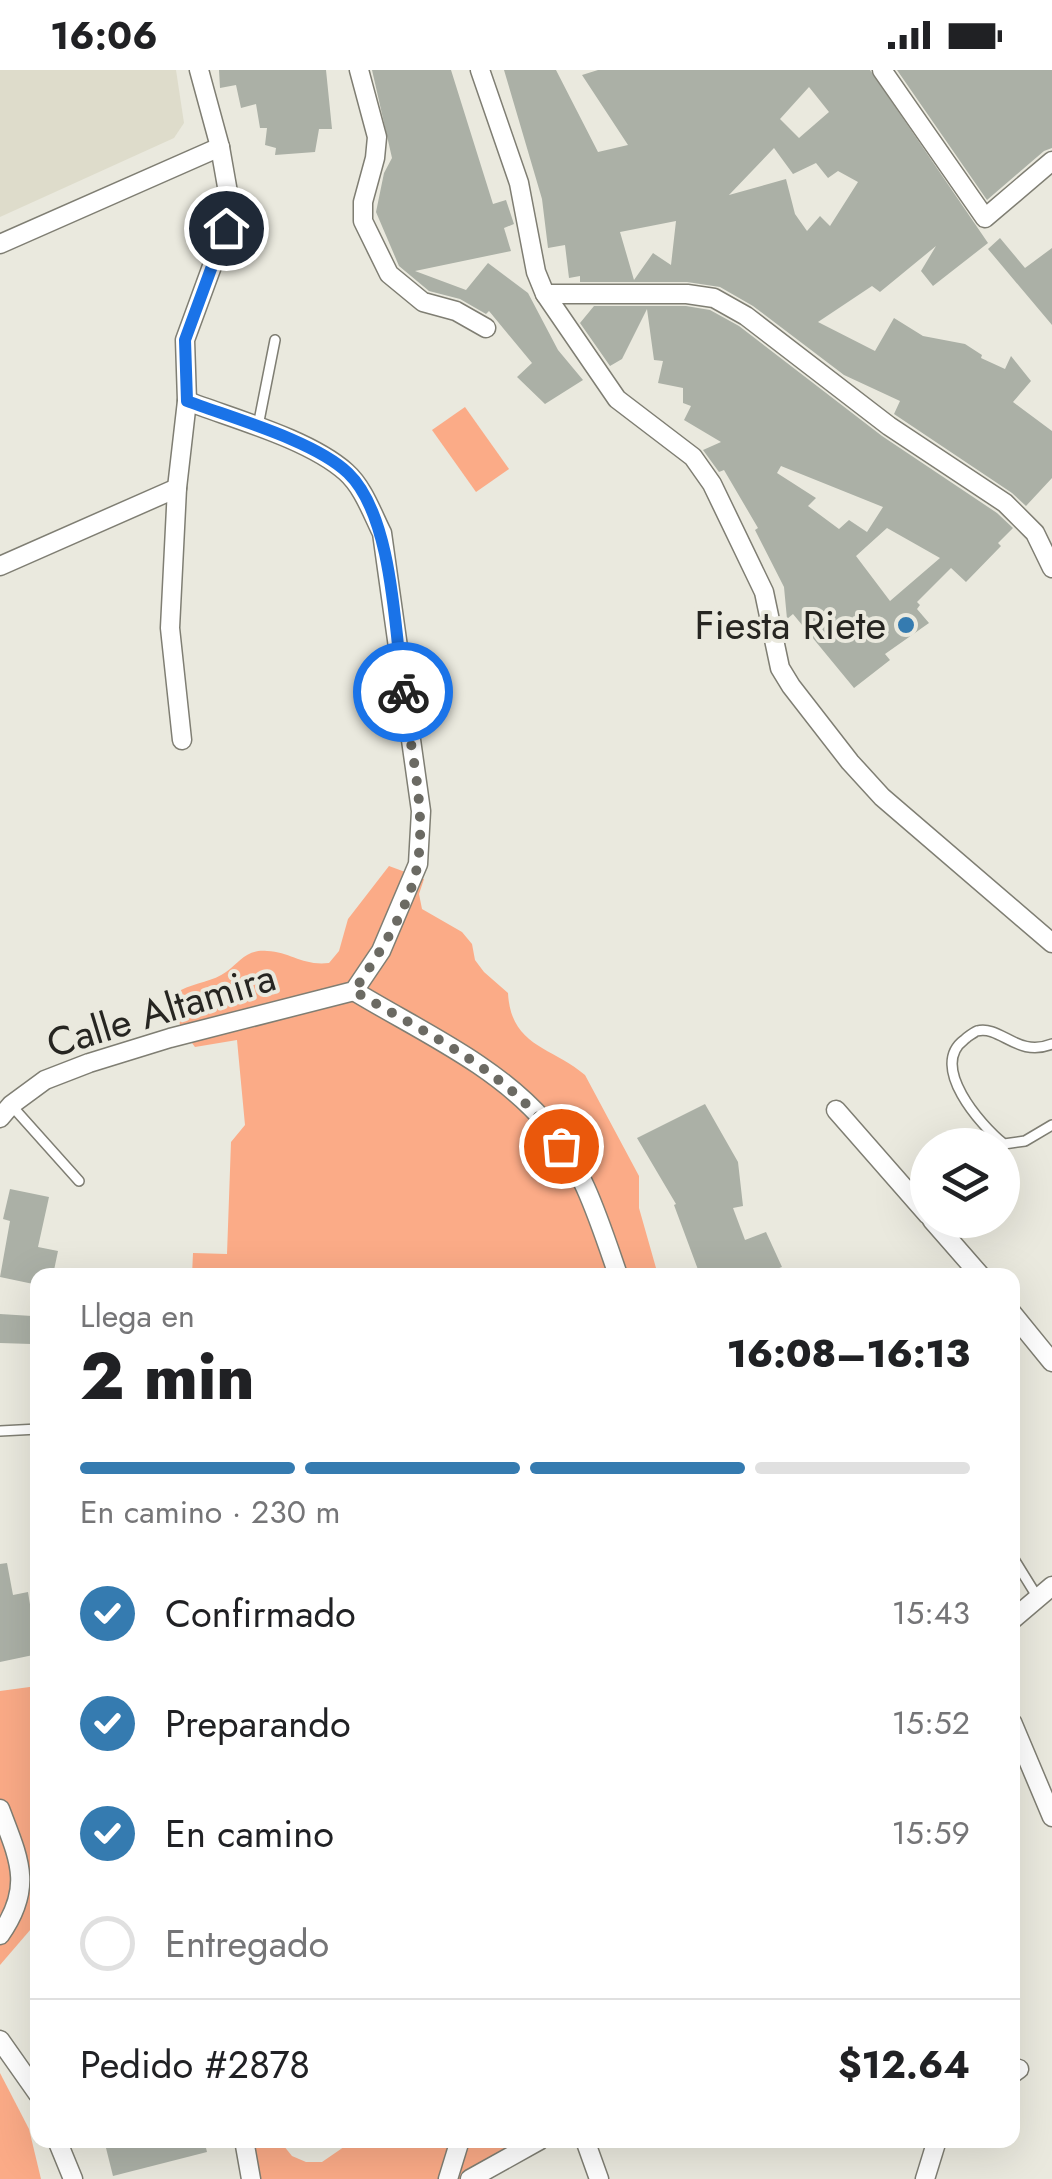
<!DOCTYPE html>
<html lang="es">
<head>
<meta charset="utf-8">
<style>
  :root { --surface:#fff; --page:#f6f6f6; --text:#202124; --muted:#757577; --line:#e0e0e0; --accent:#357bb0 }
  body { margin:0; font-family:Jost,sans-serif; background:var(--page); color:var(--text); height:100vh; display:flex; flex-direction:column; font-size:38px; white-space:nowrap }
  * { box-sizing:border-box; margin:0 }
  p { font-size:32px; color:var(--muted) }
  .icon { flex:none; width:55px; height:55px; fill:none; stroke:currentColor; stroke-width:2; stroke-linecap:round; stroke-linejoin:round }
  .map { position:relative; flex:1; overflow:hidden }
  .side { position:absolute; left:30px; top:1198px; width:990px; height:880px; display:flex; flex-direction:column; background:var(--surface); border-radius:20px; box-shadow:0 10px 40px #0002 }
  .side>* { flex:none }
  .controls { position:absolute; left:910px; top:1058px; display:grid; gap:20px }
  .controls a { display:grid; place-items:center; width:110px; height:110px; border-radius:50%; background:var(--surface); box-shadow:0 10px 40px #0002; font-size:50px }
  .pin { position:absolute; display:grid; place-items:center; width:85px; height:85px; color:#fff; margin:-42px; border:5px solid #fff; border-radius:50%; box-shadow:0 2px 10px #0007 }
  .courier { position:absolute; display:grid; place-items:center; width:100px; height:100px; margin:-50px; border:8px solid #1a73e8; border-radius:50%; background:#fff; color:#222; box-shadow:0 2px 12px #0007 }
  .head em { font-style:normal; font-weight:800 }
  .head div { display:flex; flex-direction:column-reverse }
  .head { display:flex; align-items:center; justify-content:space-between; height:170px; padding:0 50px }
  h1 { font-size:65px; font-weight:800; line-height:75px }
  .bar { display:grid; grid-template-columns:repeat(4,1fr); gap:15px 10px; align-content:center; height:120px; padding:0 50px }
  .bar i { height:12px; border-radius:8px; background:var(--line) }
  .bar .active { background:var(--accent) }
  .bar p { grid-column:span 4 }
  .line { display:flex; align-items:center; gap:25px; padding:0 50px; border-top:2px solid var(--line) }
  .line div { flex:1 }
  ol { padding:0 50px; list-style:none }
  li { display:flex; align-items:center; gap:30px; height:110px }
  li p { margin-inline-start:auto }
  li .icon { padding:10px; border-radius:50%; background:var(--accent); color:#fff; stroke-width:4 }
  li:last-child { color:var(--muted) }
  li i { width:55px; height:55px; border:5px solid var(--line); border-radius:50% }
  .status { display:flex; justify-content:space-between; align-items:center; height:70px; padding:0 50px; background:var(--surface); direction:ltr }
  .status svg { height:28px; fill:currentColor }
  .map>svg:first-child { display:block }
</style>
</head>
<body>
<div class="status"><b>16:06</b><svg viewBox="0 0 49 12"><path d="M0 12V9h3v3zM5 12V6h3v6zM10 12V3h3v9zM15 12V0h3v12zM26 1h20v11H26zM47 4h2v5h-2z"/></svg></div>
<div class="map">
<svg width="1052" height="2109" viewBox="0 0 1052 2109">
  <rect width="100%" height="100%" fill="#eae9de"/>
  <polygon fill="#dedccb" points="0,0 176,0 184,53 174,68 0,147"/>
  <g fill="#fbab87">
    <polygon points="465,337 509,399 476,422 432,360"/>
    <path d="M389,796L424,809L419,824L422,839L462,862L472,874L475,890L484,902L508,923C511,977 551,976 585,1005L639,1106V1138L658,1205H192L193,1183L227,1184L231,1072L245,1055L237,970L195,977C181,958 169,943 181,920C195,913 214,911 226,902C240,892 246,879 267,881C291,882 302,896 329,893L339,881L348,849Z"/>
    <polygon points="37,1616 37,1852 0,1895 0,1621"/>
    <polygon points="0,2003 29,2059 41,2109 0,2109"/>
    <polygon points="244,2070 279,2070 292,2086 306,2092 322,2092 354,2070 540,2070 470,2109 251,2109"/>
  </g>
  <g fill="#abb0a6" fill-rule="evenodd">
    <polygon points="219,0 326,0 332,59 319,59 315,82 275,85 276,78 265,75 267,58 260,58 256,34 241,38 236,15 220,18"/>
    <polygon points="372,0 451,0 493,134 506,130 514,154 504,158 511,181 415,201 466,220 488,193 528,223 558,280 583,310 545,334 517,307 532,293 489,241 486,244 460,229 429,221 399,196 376,142 384,103 392,88"/>
    <path d="M504,0H556L598,82L628,75L582,5L598,0H870L988,173L933,216L921,201L936,176L880,222L872,216L818,252L875,281L894,248L923,266L965,274L982,285L981,288L1005,299L1011,286L1031,311L1013,332L1052,361V408L1026,436L1012,423L894,344L900,331L844,305L753,236L720,217L687,212H580V206L569,208L565,175L548,178L542,129ZM809,17L829,42L799,68L780,49ZM774,78L793,104L816,93L828,108L838,101L858,112L830,156L820,146L807,161L795,144L786,109L729,125ZM676,151L671,195L653,183L634,210L620,162Z"/>
    <polygon points="897,0 1052,0 1052,78 1044,81 987,130"/>
    <polygon points="1000,168 1025,198 1052,178 1052,255 988,179"/>
    <path d="M594,236H686L710,240L739,256L882,366L997,443L1013,458L998,473L1001,476L966,512L951,498L917,532L920,535L917,539L929,553L885,584L890,590L854,618L793,544L787,549L784,517L755,460L758,458L724,400L719,402L703,380L721,372L684,350L691,336L683,333V318L658,313L663,291L654,290L647,239L622,289L610,296L580,253ZM781,396L883,437L867,462L849,450L839,459L808,436L816,428L777,403ZM887,458L940,488L890,531L856,486Z"/>
    <polygon points="705,1034 738,1092 743,1136 733,1138 745,1170 766,1162 782,1197 760,1205 700,1205 674,1135 676,1134 637,1068"/>
    <polygon points="10,1119 49,1127 38,1177 58,1181 53,1205 38,1205 38,1215 0,1207 10,1151 3,1149"/>
    <polygon points="0,1244 32,1246 31,1274 0,1273"/>
    <polygon points="7,1493 13,1525 28,1522 38,1584 0,1592 0,1494"/>
    <polygon points="104,2070 204,2070 207,2082 113,2106"/>
  </g>
  <g fill="none" stroke-linecap="round" stroke-linejoin="round">
    <defs>
      <g id="lane">
        <polyline points="258,356 275,270"/>
        <path d="M1052,974C1017,988 1001,955 977,961C976,961 964,969 964,970C929,996 980,1055 1004,1074L1025,1071L1052,1055"/>
        <polyline points="11,1035 79,1111"/>
        <polyline points="0,1361 38,1359"/>
        <polyline points="1012,1486 1038,1528"/>
      </g>
      <g id="street">
        <polyline points="359,0 377,67 375,88 363,132 363,151 389,204 423,232 456,241 486,258"/>
        <polyline points="480,0 519,113 536,202 545,224 617,329 693,387 712,414 764,522 780,598 791,616 850,692 882,727 1052,873"/>
        <polyline points="882,0 985,148 1052,91"/>
        <polyline points="0,174 220,77"/>
        <polyline points="545,224 687,224 714,228 746,246 889,356 1005,433 1035,463 1052,498"/>
        <polyline points="0,496 177,418"/>
        <polyline points="182,670 170,558 177,418 187,331 185,270 226,158 229,128 220,77 199,0"/>
        <path d="M354,921C418,960 495,994 545,1052C582,1094 600,1153 618,1205"/>
        <polyline points="836,1040 928,1145"/>
        <path d="M0,1048L11,1035L45,1010L89,993L170,968L354,921L381,881L418,794L421,741L382,463C372,443 363,417 346,402C309,369 234,349 187,331"/>
        <polyline points="932,1150 980,1205"/>
        <polyline points="1012,1243 1052,1292"/>
        <polyline points="1012,1550 1052,1516"/>
        <polyline points="1012,1652 1052,1747"/>
        <path d="M0,1739C19,1789 34,1817 0,1865"/>
        <polyline points="0,1970 38,2024"/>
        <polyline points="1012,2004 1019,1999"/>
        <polyline points="57,2070 73,2109"/>
        <polyline points="244,2070 251,2109"/>
        <polyline points="585,2070 599,2109"/>
        <polyline points="448,2109 460,2070"/>
        <polyline points="470,2109 540,2070"/>
        <polyline points="925,2109 937,2070"/>
      </g>
    </defs>
    <use href="#lane" stroke="#7f7e73" stroke-width="12"/>
    <use href="#street" stroke="#7f7e73" stroke-width="21"/>
    <use href="#lane" stroke="#fff" stroke-width="9"/>
    <use href="#street" stroke="#fff" stroke-width="18"/>
  </g>
  <g fill="none" stroke-linecap="round" stroke-linejoin="round">
    <path stroke="#6b6a63" stroke-width="10" stroke-dasharray="0 18" d="M403,622C410,677 426,736 418,791C412,835 378,885 354,921C427,964 513,1003 561,1076"/>
    <path stroke="#1a73e8" stroke-width="12" d="M226,158L185,270L187,331C232,348 315,371 348,403C393,446 395,562 403,622"/>
  </g>
  <circle fill="#357bb0" stroke="#eae9de" stroke-width="4" cx="906" cy="555" r="10"/>
  <g text-anchor="middle" dominant-baseline="central" stroke-width="8" stroke-linejoin="round" paint-order="stroke">
    <g font-size="40" fill="#262521" stroke="#eae9de" text-anchor="end">
      <text x="886" y="555">Fiesta Riete</text>
    </g>
    <g font-size="40" fill="#262521" stroke="#eae9de">
      <text transform="translate(161 940) rotate(-17)">Calle Altamira</text>
    </g>
  </g>
</svg>
<div class="controls">
<a><svg class="icon" aria-label="layers" viewBox="0 0 24 24"><path d="M12 4l9 5-9 5-9-5zM3 14l9 5 9-5"/></svg></a>
</div>
<div class="pin" style="left:561px;top:1076px;background:#ea580c"><svg class="icon" aria-label="bag" viewBox="0 0 24 24"><path d="M5 8h14l-1 12H6zM9 8a3 3 0 0 1 6 0"/></svg></div>
<div class="pin" style="left:226px;top:158px;background:#1f2937"><svg class="icon" aria-label="home" viewBox="0 0 24 24"><path d="M3 11l9-7 9 7M6 9v11h12V9"/></svg></div>
<div class="courier" style="left:403px;top:622px"><svg class="icon" aria-label="bike" viewBox="0 0 24 24"><circle cx="6" cy="16" r="4"/><circle cx="18" cy="16" r="4"/><path d="M6 16l4-8h5l3 8M10 8l3 8H6M13 5h3"/></svg></div>
<section class="side">
<div class="head"><div><h1>2 min</h1><p>Llega en</p></div><em>16:08–16:13</em></div>
<div class="bar"><i class="active"></i><i class="active"></i><i class="active"></i><i></i><p>En camino · 230 m</p></div>
<ol>
<li><svg class="icon" aria-label="check" viewBox="0 0 24 24"><path d="M5 12l5 5 9-10"/></svg>Confirmado<p>15:43</p></li>
<li><svg class="icon" aria-label="check" viewBox="0 0 24 24"><path d="M5 12l5 5 9-10"/></svg>Preparando<p>15:52</p></li>
<li><svg class="icon" aria-label="check" viewBox="0 0 24 24"><path d="M5 12l5 5 9-10"/></svg>En camino<p>15:59</p></li>
<li><i></i>Entregado</li>
</ol>
<div class="line" style="height:130px"><div>Pedido #2878</div><b>$12.64</b></div>
</section>
</div>
</body>
</html>
